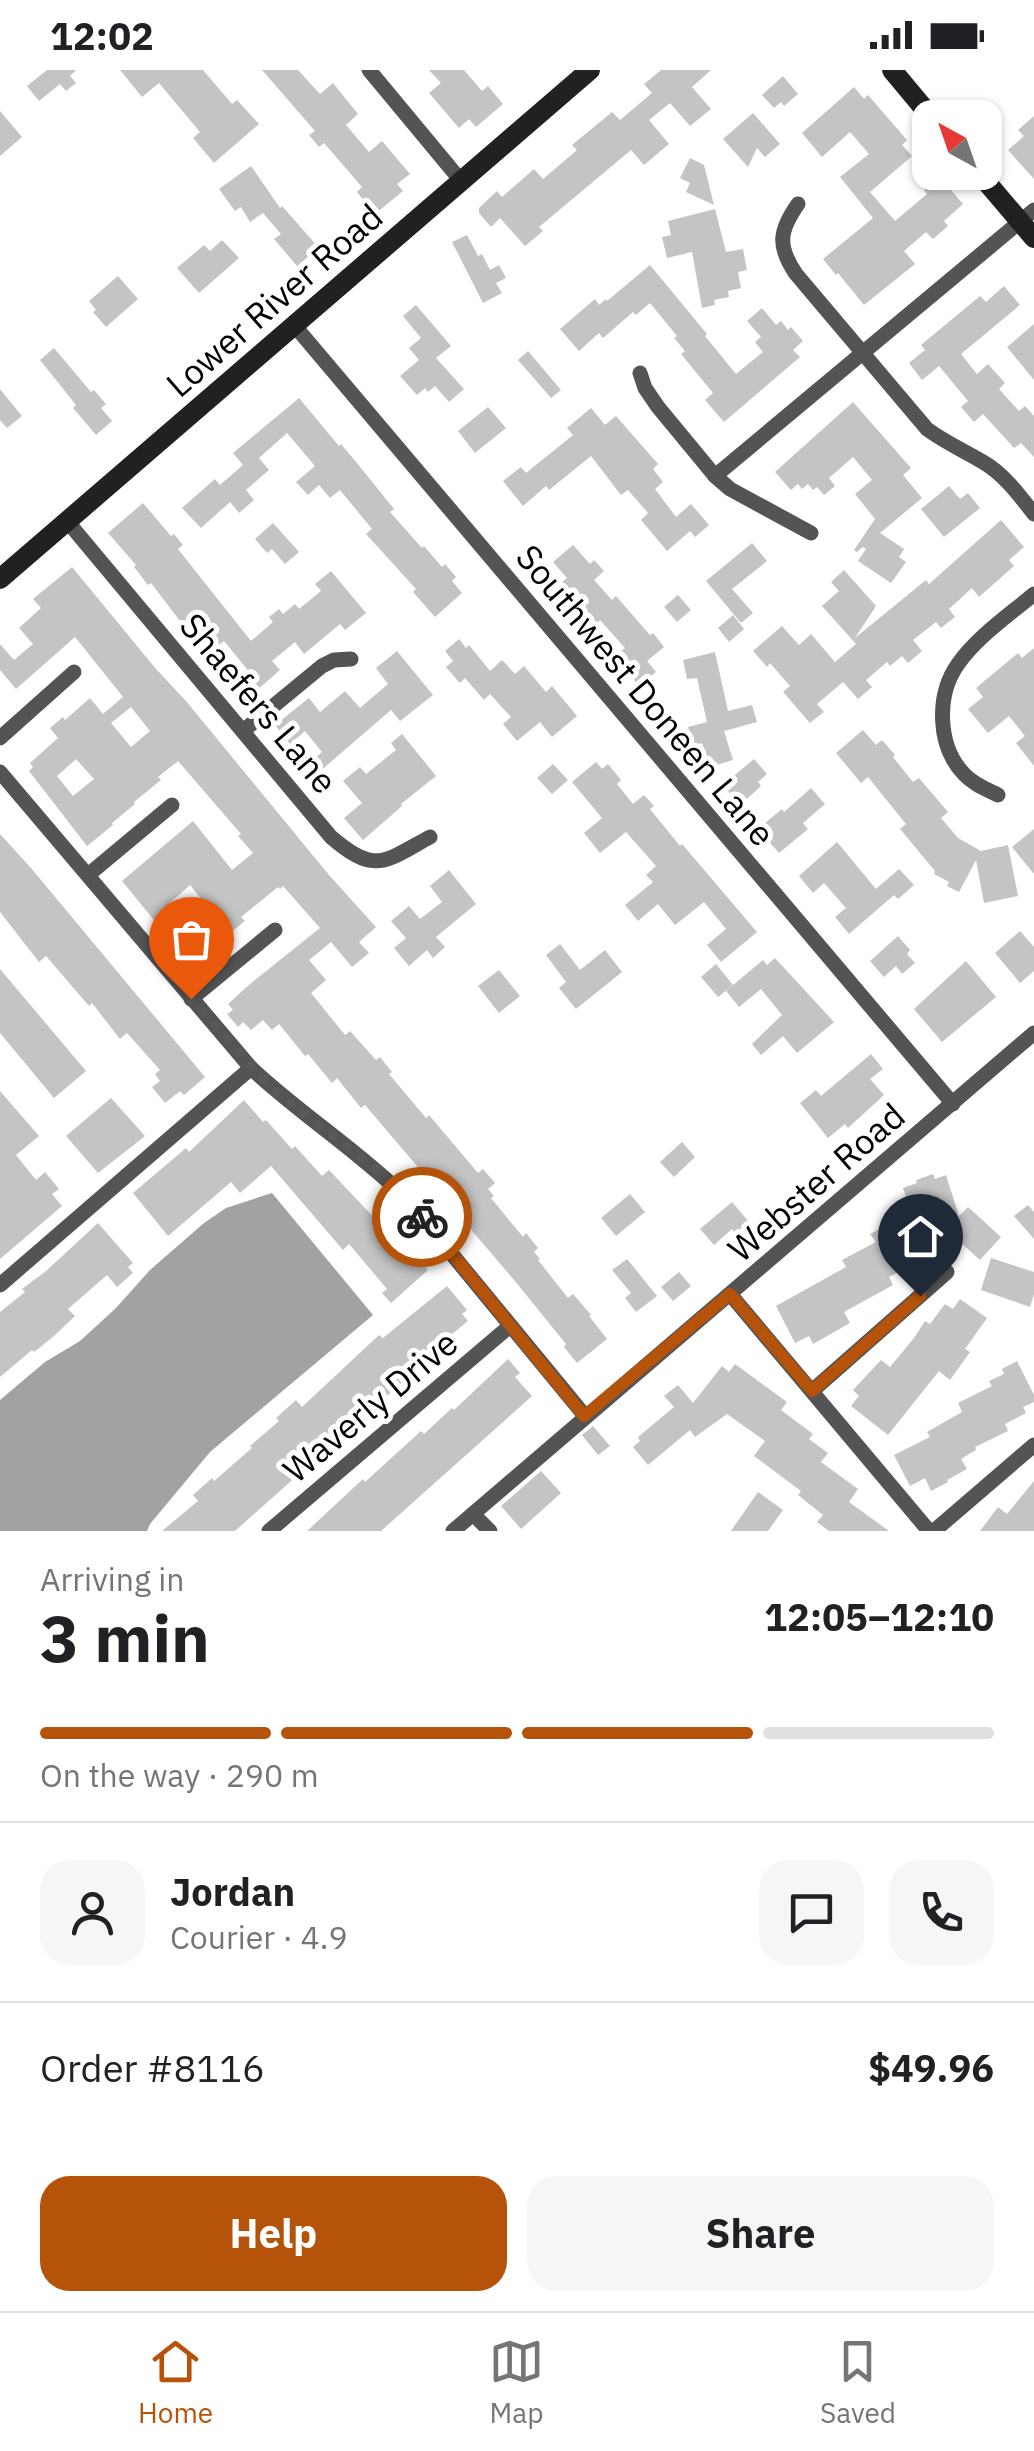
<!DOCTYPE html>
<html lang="en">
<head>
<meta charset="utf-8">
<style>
  :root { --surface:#fff; --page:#f6f6f6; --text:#202124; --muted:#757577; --line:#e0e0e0; --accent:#b45309 }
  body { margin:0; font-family:"IBM Plex Sans",sans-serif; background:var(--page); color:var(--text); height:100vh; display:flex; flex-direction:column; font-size:38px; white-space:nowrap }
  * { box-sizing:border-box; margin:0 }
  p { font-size:32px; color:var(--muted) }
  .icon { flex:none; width:55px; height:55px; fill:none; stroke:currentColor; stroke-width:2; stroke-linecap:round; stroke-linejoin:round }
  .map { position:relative; height:1461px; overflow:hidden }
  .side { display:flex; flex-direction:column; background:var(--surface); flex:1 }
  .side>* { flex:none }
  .needle { width:65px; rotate:320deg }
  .controls { position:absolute; left:912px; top:30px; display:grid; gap:20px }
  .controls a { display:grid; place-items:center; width:90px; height:90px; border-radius:20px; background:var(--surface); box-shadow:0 2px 8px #0004; font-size:50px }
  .pin { position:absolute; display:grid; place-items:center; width:85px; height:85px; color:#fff; margin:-102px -42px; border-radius:50% 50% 50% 0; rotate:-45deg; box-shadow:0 0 10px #0007 }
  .pin .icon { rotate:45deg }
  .courier { position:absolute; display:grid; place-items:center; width:100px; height:100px; margin:-50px; border:8px solid #b45309; border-radius:50%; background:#fff; color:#222; box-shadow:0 2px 12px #0007 }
  .head em { font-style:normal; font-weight:800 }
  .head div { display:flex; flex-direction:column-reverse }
  .head { display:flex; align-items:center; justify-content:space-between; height:170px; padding:0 40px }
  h1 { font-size:65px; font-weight:800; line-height:75px }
  .bar { display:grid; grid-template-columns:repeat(4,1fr); gap:15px 10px; align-content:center; height:120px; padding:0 40px }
  .bar i { height:12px; border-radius:8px; background:var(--line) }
  .bar .on { background:var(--accent) }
  .bar p { grid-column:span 4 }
  .line { display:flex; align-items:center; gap:25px; padding:0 40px; border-top:2px solid var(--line) }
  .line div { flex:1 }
  .round { display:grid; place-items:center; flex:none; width:105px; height:105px; border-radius:30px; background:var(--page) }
  .action { display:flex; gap:20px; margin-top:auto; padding:20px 40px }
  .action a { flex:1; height:115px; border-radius:30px; background:var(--accent); color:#fff; font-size:40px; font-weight:800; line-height:115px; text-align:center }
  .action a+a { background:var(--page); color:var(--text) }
  .status { display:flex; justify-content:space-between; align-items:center; height:70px; padding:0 50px; background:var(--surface); direction:ltr }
  .status svg { height:28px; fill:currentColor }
  .tab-bar { display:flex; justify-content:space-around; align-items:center; height:140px; border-top:2px solid var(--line); background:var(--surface); font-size:28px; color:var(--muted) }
  .tab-bar a { display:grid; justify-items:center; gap:5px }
  .tab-bar .on { color:var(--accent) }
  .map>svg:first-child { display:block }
</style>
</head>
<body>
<div class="status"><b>12:02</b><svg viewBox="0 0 49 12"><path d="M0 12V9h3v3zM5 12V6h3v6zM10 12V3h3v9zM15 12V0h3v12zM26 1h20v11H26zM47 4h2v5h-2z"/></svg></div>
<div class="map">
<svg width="1034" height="1461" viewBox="0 0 1034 1461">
  <rect width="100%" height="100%" fill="#fff"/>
  <polygon fill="#a2a2a2" points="272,1123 373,1245 210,1382 150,1454 147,1461 0,1461 0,1330 45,1292 80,1271 116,1238 150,1200 204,1153 226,1138"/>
  <g fill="#c4c4c4" fill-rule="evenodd">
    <polygon points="47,0 76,0 70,6 76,13 66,21 60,14 39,31 27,16"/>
    <polygon points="120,0 203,0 232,34 237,30 259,54 214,93 193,68 200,62 159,13 142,27"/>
    <polygon points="262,0 298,0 320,24 333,13 358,44 346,55 369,82 382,71 410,104 397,114 403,121 375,144 357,122 362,117 324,73 319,77 309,65 315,61"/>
    <polygon points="429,0 464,0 482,21 488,16 503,34 476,57 469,49 459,58 429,23 441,13"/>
    <polygon points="661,0 711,0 692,17 711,39 690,56 670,33 649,50 669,74 644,95 631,80 539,157 543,161 525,176 500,148 491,157 479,143 479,138 497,121 502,127 534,99 543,109 577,80 572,75 612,42 620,50 652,23 644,14"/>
    <polygon points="783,6 798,24 784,36 781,32 774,38 762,25"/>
    <polygon points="854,17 864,29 868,25 907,70 902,75 912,86 870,122 895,151 927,124 924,120 939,106 963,134 944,151 948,156 933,169 926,162 904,181 915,194 864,235 838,203 836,205 823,189 873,148 840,107 869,84 850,62 822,87 802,63"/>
    <polygon points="0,41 22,67 0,86"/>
    <polygon points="753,43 780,74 765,87 757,78 748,97 723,69"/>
    <polygon points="1034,46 1034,109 1008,80 1024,66 1018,60"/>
    <polygon points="690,88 704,95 714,135 686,122 690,113 680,108"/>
    <polygon points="251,96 280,138 282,136 319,178 297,196 274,169 281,164 263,143 250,152 241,137 235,141 219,119"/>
    <polygon points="715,139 726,182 743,179 747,200 738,202 741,218 728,221 729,227 714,230 715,235 702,238 692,182 667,188 662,167 671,165 668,151"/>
    <polygon points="467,165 478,186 482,184 490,200 499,195 506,208 496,213 502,223 483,233 452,172"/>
    <polygon points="222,170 239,188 199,223 177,198 204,175 210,181"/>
    <polygon points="650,195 707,264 705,266 736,304 763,282 755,272 761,267 747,251 762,238 776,255 781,251 788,260 791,257 803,271 793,280 800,287 724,352 705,330 713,323 681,284 685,281 674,268 677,266 650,233 636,245 633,242 603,268 599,263 579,281 560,259 595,229 599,235 606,229 607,231"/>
    <polygon points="118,206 138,229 106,257 93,242 96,240 89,231"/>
    <polygon points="1004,216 1020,235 961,284 977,304 988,294 1005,313 999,319 1019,341 1025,336 1034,346 1034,387 1021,373 1014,378 983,344 974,352 961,337 968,331 939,296 922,310 909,293 925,280 921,275 980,226 986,232"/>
    <polygon points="416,235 451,276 436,288 464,319 449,332 435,316 428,322 425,318 417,325 400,306 419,290 409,278 421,268 403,246"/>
    <polygon points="1034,254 1034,310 1007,277"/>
    <polygon points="54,278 91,322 94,320 106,334 101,338 112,351 96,365 73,338 76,335 40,290"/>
    <polygon points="528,281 561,320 551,328 518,290"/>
    <polygon points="0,319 22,346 7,358 0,350"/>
    <polygon points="299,328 339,376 341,374 361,398 394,439 390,442 422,478 424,476 442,497 445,494 456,507 452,511 462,523 435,547 413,522 416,519 366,464 372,459 340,420 330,428 319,415 308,425 296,412 315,396 287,363 259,388 269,400 246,420 254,430 239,443 230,432 201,458 182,438 215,409 220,415 243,395 233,383"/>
    <polygon points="853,332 911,398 903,405 922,428 880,463 904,479 899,487 906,492 891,513 858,491 866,479 863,477 857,482 854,480 875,449 855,424 872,410 853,387 829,408 835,416 824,425 817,417 813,420 808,414 802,419 798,414 791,420 775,402"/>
    <polygon points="488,337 506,358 475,383 458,361"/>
    <polygon points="591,338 605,355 616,346 658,394 653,399 663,412 655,419 676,447 691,434 709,455 695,467 690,461 667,481 641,450 648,443 628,420 621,425 591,386 549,420 546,416 523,436 503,411 521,397 526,403 573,365 567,358"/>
    <polygon points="949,416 960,429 968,423 980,438 944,467 921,439"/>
    <polygon points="143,433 171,466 174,464 183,475 178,479 251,571 273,552 269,547 279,539 283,544 295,534 299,539 321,521 315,514 331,501 366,543 345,560 340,554 304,584 295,572 272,591 280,600 248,628 233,611 247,599 224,571 206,585 151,513 148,515 134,497 136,495 108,463"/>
    <polygon points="1001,450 1024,477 1009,490 1014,496 979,527 972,518 949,539 955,547 941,558 936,552 913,570 922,581 908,593 902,586 890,596 887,592 866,610 872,617 858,629 843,612 817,634 824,642 810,653 783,622 790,616 770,593 767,597 753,581 782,556 799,575 811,564 835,592 856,574 822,536 839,521 831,512 844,500 876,536 855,568 926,510 929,514"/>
    <polygon points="273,453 299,482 285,494 272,479 267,483 255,469"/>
    <polygon points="752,473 767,491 732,519 753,543 741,553 706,511"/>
    <polygon points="573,475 590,494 594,490 604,501 594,510 612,530 616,526 650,565 653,563 664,577 647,591 656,602 639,616 614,586 625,578 600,550 591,559 555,518 567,508 553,492"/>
    <path d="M72,497L156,599L186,631L329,805L376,857L359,872L369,883L352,897L331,872L309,890L326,910L311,923L345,965L350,961L376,990L380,987L392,1002L389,1004L426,1048L429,1045L478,1103L483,1099L495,1113L488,1119L494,1126L491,1128L523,1167L526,1163L538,1178L534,1182L540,1189L538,1190L568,1228L573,1224L591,1245L589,1246L607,1269L577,1293L564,1277L566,1274L514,1210L365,1035L361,1038L337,1008L332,1013L308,984L305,986L279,954L272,960L263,950L251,960L243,952L238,957L227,944L233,940L228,934L250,914L320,858L283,816L280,819L278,817L241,847L245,851L215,875L217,878L197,894L186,881L191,878L166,848L158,855L122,811L193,751L232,800L253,783L238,766L241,764L178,691L158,707L161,710L134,732L135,734L112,753L113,755L87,776L29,701L33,697L30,693L58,668L50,658L63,647L65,650L90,628L103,644L123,627L75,567L16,619L0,600V574L14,590L33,574L19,558L41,538L33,529ZM131,637L150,661L131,677L111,653ZM76,689L94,709L73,726L57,706ZM190,815L206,835L185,852L170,833Z"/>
    <polygon points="678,525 691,540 677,552 664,537"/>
    <polygon points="733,545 744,559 729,572 718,558"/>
    <polygon points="459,569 466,578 469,575 490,601 502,590 515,604 524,596 546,622 552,616 577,646 552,667 540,652 517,671 503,654 511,647 490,624 484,630 465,608 460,613 446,597 453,591 445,581"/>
    <polygon points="1034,578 1034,696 1016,673 1025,666 1009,646 988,663 968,639 983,627 976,618 1018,583 1022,588"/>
    <polygon points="397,581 433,625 400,651 391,640 311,709 303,698 322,682 305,661 290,674 275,655 309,628 320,642 345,621 360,638 388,614 376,598"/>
    <polygon points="715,582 728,641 752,635 757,652 724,661 733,690 710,697 702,673 694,676 688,657 707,652 697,608 687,609 683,590"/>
    <polygon points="863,660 876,675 882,670 895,685 893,687 913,712 919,708 948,742 941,748 958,768 981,781 1008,775 1018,826 984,833 976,790 959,822 947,816 949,812 934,804 935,801 900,759 906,754 868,707 861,713 836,683"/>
    <polygon points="402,664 436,706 401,734 402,736 363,770 344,748 362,733 343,711 360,697 366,704 396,680 391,673"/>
    <polygon points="754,689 767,704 758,712 761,716 740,735 723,715"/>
    <polygon points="596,692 602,699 608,694 621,710 617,714 633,734 644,725 654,736 650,739 680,776 682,774 757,862 721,892 707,875 726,859 704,832 675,855 658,834 638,851 625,835 653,812 646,805 656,796 626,762 600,783 584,763 602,748 572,712"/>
    <polygon points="553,694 568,710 552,724 537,708"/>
    <polygon points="811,718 825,734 803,753 808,759 779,783 764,766 771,760 765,753 782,739 784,742"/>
    <polygon points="1034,759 1034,804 1012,777"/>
    <polygon points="0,764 31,798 205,1007 184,1025 180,1021 165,1033 152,1017 160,1011 155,1004 160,1000 127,963 120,969 92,933 89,936 46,886 39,892 0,842"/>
    <polygon points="837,772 876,819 899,799 914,815 898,829 894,825 849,864 835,847 846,838 824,813 813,823 799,806"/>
    <polygon points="449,800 476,834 436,867 445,877 433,888 427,880 409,896 394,878 406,868 391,851 409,836 420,849 442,832 430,816"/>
    <polygon points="1020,861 1034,877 1034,901 1020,913 995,883"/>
    <polygon points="898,866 910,880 907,884 915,893 902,904 896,896 884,907 870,891"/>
    <polygon points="560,874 580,900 605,880 622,902 576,939 559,918 566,912 546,885"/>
    <polygon points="775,888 834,952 797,983 783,966 761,985 752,974 782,945 761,919 739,937 726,921 763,890 767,895"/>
    <polygon points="966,891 996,927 942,972 914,939"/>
    <polygon points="716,894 733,915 718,927 701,907"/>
    <polygon points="0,899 86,1001 54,1028 0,963"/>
    <polygon points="499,900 520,926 499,943 478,916"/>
    <polygon points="871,984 883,999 870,1009 884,1025 848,1058 845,1054 828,1068 800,1033 816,1020 821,1026"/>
    <polygon points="0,1021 39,1066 16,1085 36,1110 45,1102 59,1119 52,1124 62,1136 0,1189"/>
    <polygon points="111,1028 145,1066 98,1103 66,1066"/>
    <polygon points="244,1030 263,1052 266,1050 292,1079 295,1076 322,1106 329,1100 380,1154 383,1151 428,1200 391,1233 382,1223 387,1219 349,1174 343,1180 271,1096 240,1123 231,1112 168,1166 133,1123 186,1078 189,1082"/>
    <polygon points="682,1072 695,1087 674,1107 660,1092"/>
    <polygon points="933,1104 935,1109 946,1105 959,1146 968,1137 1001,1167 980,1190 961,1173 958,1176 931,1151 907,1159 922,1186 908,1194 910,1196 889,1207 893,1215 844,1242 850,1253 813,1274 809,1266 795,1273 776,1236 846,1197 842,1190 876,1172 870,1164 911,1142 903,1118 917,1113 916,1110"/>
    <polygon points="630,1124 645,1142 616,1166 601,1148"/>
    <polygon points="732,1132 749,1152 735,1164 732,1159 714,1175 700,1159"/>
    <polygon points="1028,1135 1034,1142 1034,1169 1014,1146"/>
    <polygon points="98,1153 133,1193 128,1197 133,1203 117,1217 107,1205 68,1239 75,1246 54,1266 34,1282 32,1280 0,1307 0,1242 25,1222 22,1219 46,1201"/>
    <polygon points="991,1188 1034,1202 1034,1224 1030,1237 981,1220"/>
    <polygon points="627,1189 657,1226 636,1242 625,1228 631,1223 612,1200"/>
    <polygon points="679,1202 691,1216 673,1231 661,1217"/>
    <polygon points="447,1216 467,1240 462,1244 468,1251 440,1274 442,1277 235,1461 162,1461 198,1431 193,1425 212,1408 214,1411 252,1378 250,1376 279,1351 276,1348 296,1330 302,1337 379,1265 383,1268"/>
    <polygon points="960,1229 987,1248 965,1279 970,1282 950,1310 939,1301 888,1365 851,1336 859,1326 853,1320 881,1290 890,1297 914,1268 925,1251 930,1254 945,1234 953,1239"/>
    <polygon points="508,1289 520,1303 515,1307 532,1326 381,1461 307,1461 363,1409 365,1412 421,1361 424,1364 452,1338 454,1340"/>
    <polygon points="1017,1291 1034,1325 1034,1332 1023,1337 1026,1343 1005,1354 1008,1361 975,1377 976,1380 961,1389 967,1399 947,1410 948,1412 931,1421 925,1408 910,1416 894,1385 930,1367 927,1362 962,1342 958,1333 992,1316 989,1311 1004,1304 1002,1299"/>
    <polygon points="735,1294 787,1332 781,1340 813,1364 809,1369 828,1383 821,1392 858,1419 849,1432 889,1461 829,1461 817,1452 823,1445 798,1425 801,1421 754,1386 765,1371 727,1344 695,1367 690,1360 648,1395 633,1377 640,1371 638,1367 674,1337 664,1326 678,1315 693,1333 722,1296 729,1302"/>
    <polygon points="593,1356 610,1376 598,1385 582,1365"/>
    <polygon points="541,1401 561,1423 521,1459 501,1436"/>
    <polygon points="1034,1411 1034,1461 980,1461 998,1437 1007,1444"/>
    <polygon points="758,1422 783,1440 768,1461 731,1461"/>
  </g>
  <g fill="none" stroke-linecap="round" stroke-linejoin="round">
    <g stroke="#545454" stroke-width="15">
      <polyline points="369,0 462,112"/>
      <path d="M798,134C779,161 777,176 796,204L927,359C946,373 963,380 983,392C1004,404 1020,426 1034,444"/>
      <polyline points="294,255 953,1034"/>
      <polyline points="640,303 645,318 658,337 715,406 730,419 811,463"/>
      <polyline points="715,406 1034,140"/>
      <path d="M67,451L331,767C375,805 384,792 430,767"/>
      <polyline points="243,661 322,596 334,590 351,589"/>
      <polyline points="0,668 74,602"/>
      <path d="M0,702L251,998C300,1044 356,1079 404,1126L585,1346"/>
      <path d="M998,725C986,719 973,714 964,704C937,676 936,625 958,594C977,567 1009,545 1034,524"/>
      <polyline points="88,805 172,735"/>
      <polyline points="191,929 275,860"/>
      <polyline points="0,1215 251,998"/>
      <polyline points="730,1224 929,1461"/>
      <polyline points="812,1321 947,1202"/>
      <polyline points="473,1444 490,1461"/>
      <polyline points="269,1461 510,1256"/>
      <polyline points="453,1461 1034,963"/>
      <polyline points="934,1461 1034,1375"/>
    </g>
    <g stroke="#212121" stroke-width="20">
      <polyline points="892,0 932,48"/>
      <polyline points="978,102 1034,168"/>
      <polyline points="0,509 590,0"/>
    </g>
  </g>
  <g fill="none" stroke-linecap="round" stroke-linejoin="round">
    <polyline stroke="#595959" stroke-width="10" stroke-dasharray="0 18" points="191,929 265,1011 284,1029 378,1100 422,1147"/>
    <polyline stroke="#b45309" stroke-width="12" points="422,1147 584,1346 730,1224 812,1321 920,1226"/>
  </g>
  <g text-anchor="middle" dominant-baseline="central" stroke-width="10" stroke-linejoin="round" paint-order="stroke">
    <g font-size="35" fill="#000" stroke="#fff">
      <text transform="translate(274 230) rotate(-41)">Lower River Road</text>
      <text transform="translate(646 625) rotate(50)">Southwest Doneen Lane</text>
      <text transform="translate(259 633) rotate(50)">Shaefers Lane</text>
      <text transform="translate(816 1112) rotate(-41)">Webster Road</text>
      <text transform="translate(370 1336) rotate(-40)">Waverly Drive</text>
    </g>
  </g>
</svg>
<div class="controls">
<a><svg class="needle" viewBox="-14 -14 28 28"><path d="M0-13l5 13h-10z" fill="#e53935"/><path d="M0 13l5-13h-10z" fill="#757577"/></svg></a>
</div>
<div class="pin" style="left:191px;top:929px;background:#ea580c"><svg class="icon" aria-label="bag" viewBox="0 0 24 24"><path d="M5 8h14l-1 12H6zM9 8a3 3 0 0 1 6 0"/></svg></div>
<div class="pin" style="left:920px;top:1226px;background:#1f2937"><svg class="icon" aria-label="home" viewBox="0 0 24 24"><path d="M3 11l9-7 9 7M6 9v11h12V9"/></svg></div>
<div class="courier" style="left:422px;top:1147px"><svg class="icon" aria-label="bike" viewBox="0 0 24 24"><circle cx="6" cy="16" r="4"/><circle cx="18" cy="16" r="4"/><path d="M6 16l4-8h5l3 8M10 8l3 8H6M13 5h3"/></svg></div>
</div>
<section class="side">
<div class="head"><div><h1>3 min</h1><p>Arriving in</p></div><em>12:05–12:10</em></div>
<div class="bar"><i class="on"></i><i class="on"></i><i class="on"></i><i></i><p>On the way · 290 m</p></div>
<div class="line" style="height:180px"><a class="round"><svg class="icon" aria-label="person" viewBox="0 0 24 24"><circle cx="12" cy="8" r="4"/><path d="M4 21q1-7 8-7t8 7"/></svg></a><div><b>Jordan</b><p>Courier · 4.9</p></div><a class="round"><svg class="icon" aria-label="chat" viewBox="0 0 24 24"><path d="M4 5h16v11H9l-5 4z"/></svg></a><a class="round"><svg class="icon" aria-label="phone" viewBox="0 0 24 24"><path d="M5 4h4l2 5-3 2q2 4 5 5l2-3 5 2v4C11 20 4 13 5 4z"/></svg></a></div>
<div class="line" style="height:130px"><div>Order #8116</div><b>$49.96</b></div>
<div class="action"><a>Help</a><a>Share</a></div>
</section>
<nav class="tab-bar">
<a class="on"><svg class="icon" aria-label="home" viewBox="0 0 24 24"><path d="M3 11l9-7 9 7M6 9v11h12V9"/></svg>Home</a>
<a><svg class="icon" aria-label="map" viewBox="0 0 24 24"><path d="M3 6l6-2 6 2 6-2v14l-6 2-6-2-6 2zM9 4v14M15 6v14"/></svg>Map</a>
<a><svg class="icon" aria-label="saved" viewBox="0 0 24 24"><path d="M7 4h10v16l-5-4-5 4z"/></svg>Saved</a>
</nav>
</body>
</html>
